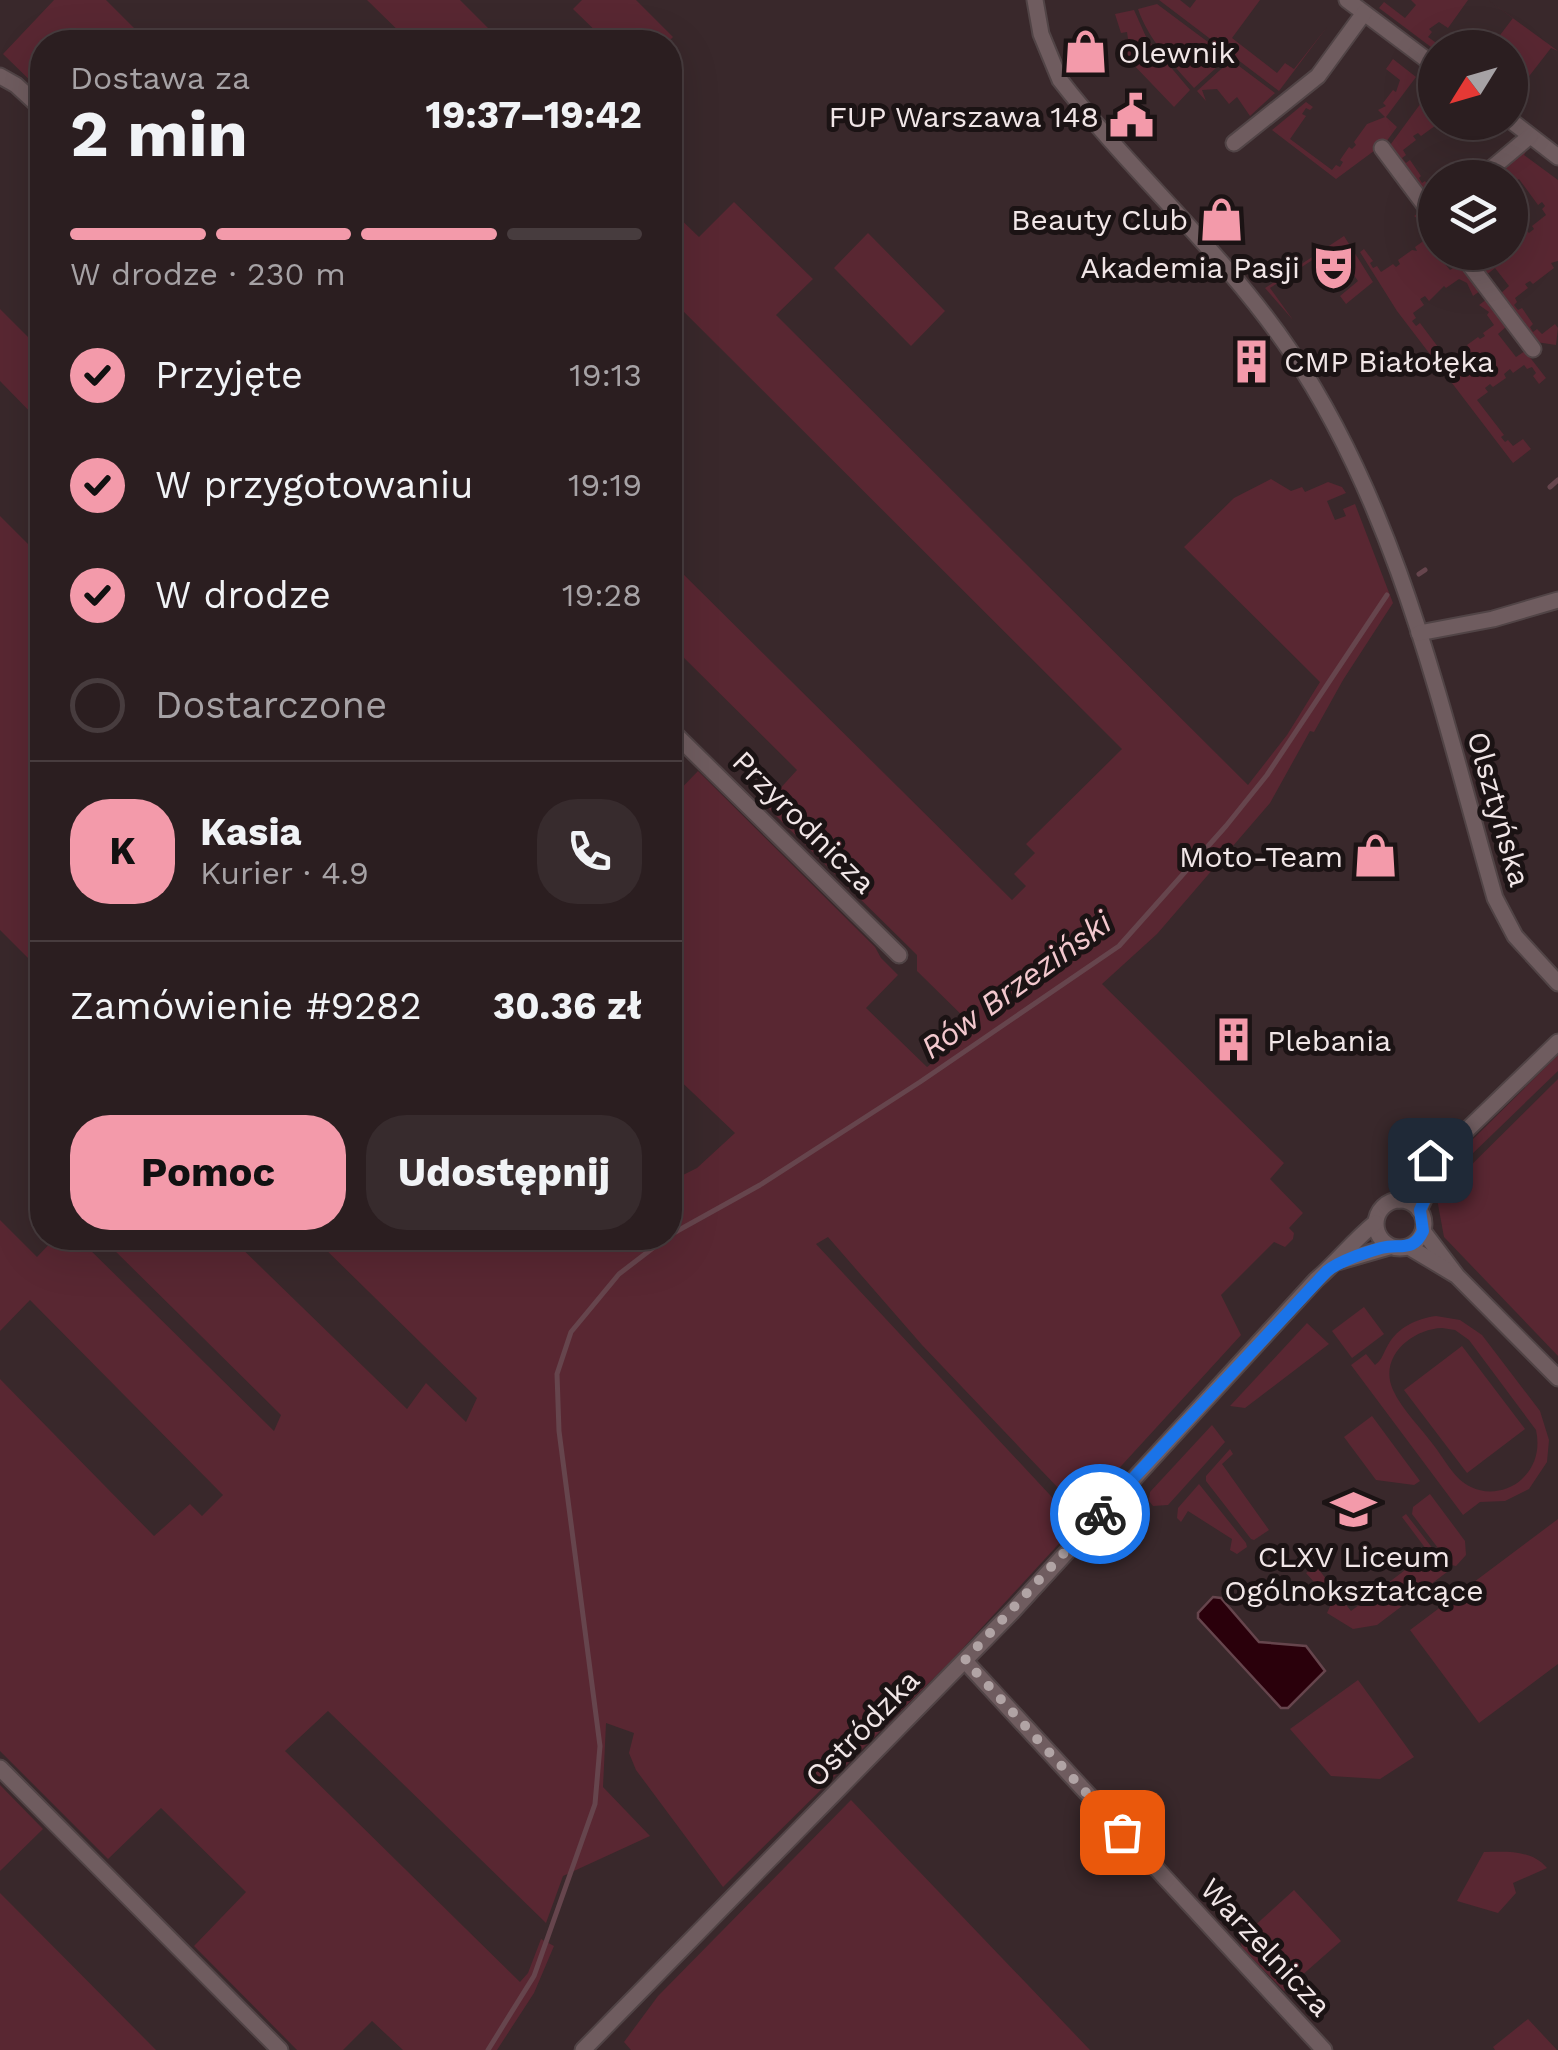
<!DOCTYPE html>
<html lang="pl">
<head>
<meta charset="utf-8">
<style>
  :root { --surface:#2b1e20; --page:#372b2d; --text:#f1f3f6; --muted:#a6a2a5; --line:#473c3e; --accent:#f39aaa }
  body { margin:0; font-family:"Work Sans",sans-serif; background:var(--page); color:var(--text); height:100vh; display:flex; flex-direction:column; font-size:38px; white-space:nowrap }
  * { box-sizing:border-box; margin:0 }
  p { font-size:32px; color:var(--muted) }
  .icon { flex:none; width:55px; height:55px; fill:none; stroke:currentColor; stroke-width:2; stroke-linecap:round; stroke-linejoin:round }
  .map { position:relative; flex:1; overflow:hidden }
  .panel { position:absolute; left:30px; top:30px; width:652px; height:1220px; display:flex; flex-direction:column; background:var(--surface); border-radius:40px; box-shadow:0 10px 40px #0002,0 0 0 2px var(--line) }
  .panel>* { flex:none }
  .needle { width:65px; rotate:233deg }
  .tools { position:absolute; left:1418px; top:30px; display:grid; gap:20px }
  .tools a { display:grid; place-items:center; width:110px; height:110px; border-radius:50%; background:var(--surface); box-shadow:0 10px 40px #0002,0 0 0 2px var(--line); font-size:50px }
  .pin { position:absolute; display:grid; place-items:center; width:85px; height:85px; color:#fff; margin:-42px; border-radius:20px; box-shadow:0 5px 15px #0006 }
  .courier { position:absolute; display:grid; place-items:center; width:100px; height:100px; margin:-50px; border:8px solid #1a73e8; border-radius:50%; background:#fff; color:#222; box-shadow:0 2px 12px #0007 }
  .head em { font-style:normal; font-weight:700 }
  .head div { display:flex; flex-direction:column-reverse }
  .head { display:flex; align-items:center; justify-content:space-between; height:170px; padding:0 40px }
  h1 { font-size:65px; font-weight:700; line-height:75px }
  .bar { display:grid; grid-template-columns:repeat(4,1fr); gap:15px 10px; align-content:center; height:120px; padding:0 40px }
  .bar i { height:12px; border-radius:8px; background:var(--line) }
  .bar .active { background:var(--accent) }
  .bar p { grid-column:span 4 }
  .line { display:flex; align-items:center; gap:25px; padding:0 40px; border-top:2px solid var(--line) }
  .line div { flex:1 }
  .round { display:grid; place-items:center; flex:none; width:105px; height:105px; border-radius:40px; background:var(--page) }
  ol { padding:0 40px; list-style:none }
  li { display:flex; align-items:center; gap:30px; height:110px }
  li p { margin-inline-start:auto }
  li .icon { padding:10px; border-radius:50%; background:var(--accent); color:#111; stroke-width:4 }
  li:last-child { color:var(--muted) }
  li i { width:55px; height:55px; border:5px solid var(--line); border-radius:50% }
  .cta { display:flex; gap:20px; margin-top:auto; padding:20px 40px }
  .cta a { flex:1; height:115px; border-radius:40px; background:var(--accent); color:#111; font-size:40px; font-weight:700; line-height:115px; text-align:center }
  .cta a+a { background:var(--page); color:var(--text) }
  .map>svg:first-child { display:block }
</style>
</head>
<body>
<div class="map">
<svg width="1558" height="2050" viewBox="0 0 1558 2050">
  <rect width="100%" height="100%" fill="#39282b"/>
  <g fill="#592732" fill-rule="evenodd">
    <polygon points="54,0 106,0 148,42 42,42 42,92 3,54"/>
    <polygon points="367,0 460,0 502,42 410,42"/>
    <polygon points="582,0 636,0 673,37 668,42 607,42 573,9"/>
    <polygon points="1159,0 1180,0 1190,8 1196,0 1260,0 1232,38 1277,73 1285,63 1294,69 1327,27 1279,91"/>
    <polygon points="1411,0 1468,0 1448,28 1439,22 1429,29 1432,32 1428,37 1442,47 1435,50 1379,8 1384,2 1405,18 1416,5"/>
    <polygon points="1488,0 1558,51 1551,48 1523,84 1515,79 1510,83 1510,48 1491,47 1513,18"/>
    <path d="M1157,4L1228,57L1194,88C1172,63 1149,41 1138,9Z"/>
    <polygon points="1134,10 1147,39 1190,90 1174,107 1129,60 1123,40 1128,39 1127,32 1121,33 1115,14"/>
    <polygon points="1393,59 1416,77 1386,117 1397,127 1386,142 1336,179 1272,130 1306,102 1313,107 1310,110 1306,108 1302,114 1306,116 1290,139 1332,170 1336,165 1340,167 1343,162 1340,160 1349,147 1352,149 1356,145 1354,142 1367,124 1385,117 1378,110 1386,106 1383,103 1393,90 1396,92 1400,80 1386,69"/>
    <polygon points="1231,60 1275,93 1250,116 1237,97 1229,104 1217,89 1202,90 1206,101 1197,91"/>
    <polygon points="1432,88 1435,122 1439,123 1421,136 1418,133 1413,136 1416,140 1403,150 1406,155 1402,158 1406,163 1410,160 1421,176 1419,178 1422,183 1425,181 1429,186 1435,182 1435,199 1428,198 1388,148"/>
    <polygon points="1530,145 1524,155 1558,180 1558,261 1551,263 1554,268 1533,284 1530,281 1525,284 1528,288 1515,298 1517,302 1514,305 1518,310 1522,308 1533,324 1530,327 1533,332 1537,329 1542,334 1555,324 1558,328 1556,345 1536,342 1500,294 1509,286 1495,268 1485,276 1467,253 1479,253 1486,260 1496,253 1510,252 1510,242 1526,230 1529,233 1534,229 1532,226 1546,215 1542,209 1545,206 1542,202 1538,205 1519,179 1510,185 1510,178 1490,177"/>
    <polygon points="734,202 813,279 776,315 1248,785 1287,735 1320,682 1184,547 1234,498 1271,479 1291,491 1302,487 1305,492 1328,482 1342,487 1346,493 1327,501 1335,520 1346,516 1343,509 1355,504 1393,603 1343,680 1314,732 1310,731 1270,803 1157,934 1102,984 1284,1163 1270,1179 1303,1213 1289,1228 1294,1233 1293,1239 1285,1247 1274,1242 1221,1295 1241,1335 1080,1511 922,1345 828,1237 816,1244 1077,1524 953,1659 723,1887 636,1770 629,1753 634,1733 606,1723 603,1787 650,1836 563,1876 546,1923 328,1711 285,1751 520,1982 528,1973 541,1939 554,1946 534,1993 497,2050 403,2050 372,2021 343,2050 297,2050 194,1946 246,1892 161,1808 108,1859 0,1751 0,1379 154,1536 190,1504 202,1516 223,1495 30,1300 0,1331 0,1220 37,1257 55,1238 78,1238 274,1431 281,1415 102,1238 231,1238 407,1409 426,1383 466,1422 477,1398 314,1238 670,1238 670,1172 677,1178 697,1168 735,1133 670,1071 670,800 698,771 875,947 881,958 898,975 866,1008 927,1067 976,1029 917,971 917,955 765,805 797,770 670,644 670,561 1012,900 1026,886 1014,874 1035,853 1026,844 1122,749 670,298 670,209 699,237"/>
    <polygon points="1420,212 1435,232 1435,252 1450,270 1459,264 1480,291 1473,296 1467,283 1459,279 1446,288 1444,286 1429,301 1425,296 1420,299 1424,305 1413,313 1416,318 1412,321 1416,326 1420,323 1438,347 1434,351 1437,355 1442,352 1448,359 1469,348 1467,345 1478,337 1480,339 1485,336 1483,333 1494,325 1487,315 1489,312 1479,305 1487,299 1507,326 1498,334 1516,357 1525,351 1546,378 1539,384 1533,376 1536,373 1532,367 1527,369 1524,365 1513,373 1510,369 1504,374 1506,378 1493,387 1490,384 1485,388 1488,392 1477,400 1504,435 1501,437 1505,442 1508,440 1513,446 1523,439 1531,449 1513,463 1397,311 1360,252 1364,249 1373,261 1370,263 1373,268 1377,266 1381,272 1393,264 1396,267 1400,264 1398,260 1412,250 1417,251 1415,247 1429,237 1422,227 1425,224 1414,216"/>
    <polygon points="868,233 945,311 911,346 834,268"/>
    <polygon points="1344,236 1373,282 1346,304 1340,296 1358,281 1338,253 1329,259 1323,253 1270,288 1293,320 1265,288"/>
    <polygon points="0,309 42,351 42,424 0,381"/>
    <polygon points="0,516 42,558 42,972 0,930"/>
    <polygon points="1558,1055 1558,1071 1440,1185 1468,1144"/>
    <polygon points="1558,1079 1558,1356 1444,1237 1437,1199"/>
    <polygon points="1364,1307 1384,1334 1352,1358 1332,1331"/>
    <path d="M1436,1316L1460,1320L1482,1335L1540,1411L1549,1440L1547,1462L1529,1489L1505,1501L1480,1502L1463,1515L1351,1365L1366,1354L1375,1365C1383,1359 1383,1353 1388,1345C1398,1327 1416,1319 1436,1316ZM1442,1328L1455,1330L1469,1340L1536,1430C1540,1448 1536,1466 1522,1479C1508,1492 1487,1495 1471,1487C1455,1480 1445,1460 1435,1447C1422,1429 1402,1410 1393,1390C1378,1357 1412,1329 1442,1328Z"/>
    <polygon points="1307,1323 1329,1344 1245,1408 1230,1406"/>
    <polygon points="1462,1346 1525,1429 1467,1473 1404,1390"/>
    <polygon points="1372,1416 1420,1481 1414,1485 1376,1480 1344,1437"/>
    <polygon points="1212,1425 1225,1442 1168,1505 1153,1506 1149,1501 1150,1492"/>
    <polygon points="1230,1449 1233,1454 1222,1464 1269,1530 1254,1540 1251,1539 1206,1481 1206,1476"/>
    <polygon points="1199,1484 1246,1543 1247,1547 1237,1554 1230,1550 1232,1539 1188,1511 1181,1522 1177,1518 1178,1508"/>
    <polygon points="1430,1494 1465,1541 1466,1555 1456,1566 1451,1565 1412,1514 1413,1507"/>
    <polygon points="1406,1514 1447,1567 1447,1572 1377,1625 1353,1629 1327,1613 1332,1602 1306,1573 1316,1566 1351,1611 1421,1558 1420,1554 1426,1549 1402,1517"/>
    <polygon points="1558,1519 1558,1664 1479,1723 1410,1630"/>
    <polygon points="1358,1680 1414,1757 1380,1779 1331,1776 1290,1729"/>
    <polygon points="0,1785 43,1829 0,1871"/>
    <polygon points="851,1800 1090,2050 631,2050 624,2042 658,1996"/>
    <path d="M1484,1852C1506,1852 1531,1849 1547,1868L1513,1883L1516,1893L1498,1913L1457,1901Z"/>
    <polygon points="1294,1890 1341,1941 1284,1991 1242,1948 1240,1939"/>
    <polygon points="0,1893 156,2050 0,2050"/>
    <polygon points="1528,2019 1557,2050 1495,2050 1493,2047"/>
  </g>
  <polygon fill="#2a000b" stroke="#66454d" stroke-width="2.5" points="1213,1597 1221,1598 1259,1642 1306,1646 1325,1671 1288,1708 1281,1708 1198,1618 1198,1613"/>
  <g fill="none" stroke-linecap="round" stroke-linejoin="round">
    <g stroke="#66454d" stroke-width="5">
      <polyline points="1550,487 1558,480"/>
      <polyline points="1419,574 1425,570"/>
      <polyline points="670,1235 760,1185 920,1082 1119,946 1226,826 1267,775 1387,595"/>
      <polyline points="488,2050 534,1976 595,1804 600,1746 559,1431 557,1374 571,1332 619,1274 666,1238"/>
    </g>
    <defs>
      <g id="minor">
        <path d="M1035,0L1041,34L1060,80C1133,174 1225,254 1291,352C1400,514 1442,713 1495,898L1515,936L1558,983"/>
        <polyline points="1347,0 1435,66"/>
        <polyline points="0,76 16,85 42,109"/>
        <polyline points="1510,120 1558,157"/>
        <polyline points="1234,143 1318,76 1364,13"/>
        <polyline points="1382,148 1435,219"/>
        <polyline points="1480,178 1530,136"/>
        <polyline points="1460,252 1533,349"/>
        <polyline points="1419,633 1493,619 1558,600"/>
        <polyline points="670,729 899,955"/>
        <circle cx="1400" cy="1224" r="24"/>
        <polyline points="1399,1200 1431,1160 1441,1155 1558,1042"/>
        <polyline points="1419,1210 1439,1168 1441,1155"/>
        <polyline points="1423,1231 1457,1276 1558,1378"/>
        <polyline points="1409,1247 1454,1274"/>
        <polyline points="1337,1262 1389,1247"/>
        <polyline points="965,1661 1324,2050"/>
        <polyline points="0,1768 280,2050"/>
        <path d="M583,2050L1012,1612L1316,1280C1337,1262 1353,1241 1375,1223"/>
      </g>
    </defs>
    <use href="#minor" stroke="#514446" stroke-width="19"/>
    <use href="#minor" stroke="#6f5c5f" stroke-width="15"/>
  </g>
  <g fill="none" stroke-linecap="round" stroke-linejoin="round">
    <polyline stroke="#b1a4a5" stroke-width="10" stroke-dasharray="0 18" points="1100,1514 965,1660 1122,1832"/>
    <path stroke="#1a73e8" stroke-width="12" d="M1100,1514L1327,1271C1341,1260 1364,1253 1381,1248C1400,1243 1413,1253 1423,1231L1420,1210L1439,1168L1441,1155L1430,1160"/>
  </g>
  <defs>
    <symbol id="shop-bare" viewBox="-9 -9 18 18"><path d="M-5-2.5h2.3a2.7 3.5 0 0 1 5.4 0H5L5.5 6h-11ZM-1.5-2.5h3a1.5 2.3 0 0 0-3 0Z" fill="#f39aaa" stroke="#1b1314" stroke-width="2.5" paint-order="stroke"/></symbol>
    <symbol id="civic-bare" viewBox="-9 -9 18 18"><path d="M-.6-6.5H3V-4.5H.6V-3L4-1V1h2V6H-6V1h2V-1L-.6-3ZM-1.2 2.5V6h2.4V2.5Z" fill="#f39aaa" stroke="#1b1314" stroke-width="2.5" paint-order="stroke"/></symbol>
    <symbol id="theatre-bare" viewBox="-9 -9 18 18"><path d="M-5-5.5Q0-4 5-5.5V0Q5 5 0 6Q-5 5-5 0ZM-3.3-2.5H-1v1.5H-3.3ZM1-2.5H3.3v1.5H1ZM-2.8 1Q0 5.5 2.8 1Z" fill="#f39aaa" stroke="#1b1314" stroke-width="2.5" paint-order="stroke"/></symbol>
    <symbol id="building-bare" viewBox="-9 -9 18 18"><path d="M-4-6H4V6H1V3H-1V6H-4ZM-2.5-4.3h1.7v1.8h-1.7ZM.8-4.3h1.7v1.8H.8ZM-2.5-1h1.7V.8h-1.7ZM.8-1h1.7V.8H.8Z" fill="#f39aaa" stroke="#1b1314" stroke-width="2.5" paint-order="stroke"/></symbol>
    <symbol id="school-bare" viewBox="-9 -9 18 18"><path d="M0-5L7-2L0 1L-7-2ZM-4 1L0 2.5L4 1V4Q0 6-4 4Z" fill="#f39aaa" stroke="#1b1314" stroke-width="2.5" paint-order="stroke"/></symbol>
  </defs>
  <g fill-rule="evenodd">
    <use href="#shop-bare" x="1054" y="20" width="63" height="63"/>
    <use href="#civic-bare" x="1100" y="84" width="63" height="63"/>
    <use href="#shop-bare" x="1190" y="188" width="63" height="63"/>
    <use href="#theatre-bare" x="1302" y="236" width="63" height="63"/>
    <use href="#building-bare" x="1220" y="330" width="63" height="63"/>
    <use href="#shop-bare" x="1344" y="824" width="63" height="63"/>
    <use href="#building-bare" x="1202" y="1008" width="63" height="63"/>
    <use href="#school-bare" x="1322" y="1478" width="63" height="63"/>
  </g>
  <g text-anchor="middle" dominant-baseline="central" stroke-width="10" stroke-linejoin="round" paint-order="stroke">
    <g font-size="30" fill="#f1e6e7" stroke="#1b1314" text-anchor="end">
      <text x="1118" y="52" text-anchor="start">Olewnik</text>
      <text x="1099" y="116">FUP Warszawa 148</text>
      <text x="1188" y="219">Beauty Club</text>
      <text x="1300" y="267">Akademia Pasji</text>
      <text x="1284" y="361" text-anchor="start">CMP Białołęka</text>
      <text x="1343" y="856">Moto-Team</text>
      <text x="1267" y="1040" text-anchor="start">Plebania</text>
      <text x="1354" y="1556" text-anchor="middle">CLXV Liceum<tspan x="1354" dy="34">Ogólnokształcące</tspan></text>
    </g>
    <g font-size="30" fill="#f1e6e7" stroke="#1b1314">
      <text transform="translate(1499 809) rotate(74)">Olsztyńska</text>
      <text transform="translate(804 822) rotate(45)">Przyrodnicza</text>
      <text transform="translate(862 1728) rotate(-46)">Ostródzka</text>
      <text transform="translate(1266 1947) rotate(47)">Warzelnicza</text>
    </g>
    <g font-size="32" font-style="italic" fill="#f3c8ce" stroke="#1b1314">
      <text transform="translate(1016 985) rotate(-36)">Rów Brzeziński</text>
    </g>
  </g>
</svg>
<div class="tools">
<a><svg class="needle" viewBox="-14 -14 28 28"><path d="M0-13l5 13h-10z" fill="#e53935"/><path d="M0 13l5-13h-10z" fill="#a6a2a5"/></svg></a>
<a><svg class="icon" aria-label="layers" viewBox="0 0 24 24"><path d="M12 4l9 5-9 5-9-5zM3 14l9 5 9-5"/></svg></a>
</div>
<div class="pin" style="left:1122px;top:1832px;background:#ea580c"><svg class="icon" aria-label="bag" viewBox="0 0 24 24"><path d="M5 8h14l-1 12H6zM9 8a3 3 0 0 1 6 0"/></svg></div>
<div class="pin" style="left:1430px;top:1160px;background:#1f2937"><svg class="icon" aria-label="home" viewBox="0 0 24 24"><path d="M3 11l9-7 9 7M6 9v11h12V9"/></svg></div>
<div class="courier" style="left:1100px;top:1514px"><svg class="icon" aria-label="bike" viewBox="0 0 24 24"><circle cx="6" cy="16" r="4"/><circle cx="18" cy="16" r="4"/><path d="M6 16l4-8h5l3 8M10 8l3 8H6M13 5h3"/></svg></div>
<section class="panel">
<div class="head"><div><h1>2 min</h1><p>Dostawa za</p></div><em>19:37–19:42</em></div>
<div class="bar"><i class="active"></i><i class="active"></i><i class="active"></i><i></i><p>W drodze · 230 m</p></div>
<ol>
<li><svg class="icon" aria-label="check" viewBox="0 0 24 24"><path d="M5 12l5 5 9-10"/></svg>Przyjęte<p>19:13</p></li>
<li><svg class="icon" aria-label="check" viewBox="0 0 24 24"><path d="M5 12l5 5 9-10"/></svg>W przygotowaniu<p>19:19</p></li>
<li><svg class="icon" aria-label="check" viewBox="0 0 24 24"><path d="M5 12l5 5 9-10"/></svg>W drodze<p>19:28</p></li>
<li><i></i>Dostarczone</li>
</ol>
<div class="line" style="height:180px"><b class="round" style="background:var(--accent);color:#111">K</b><div><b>Kasia</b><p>Kurier · 4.9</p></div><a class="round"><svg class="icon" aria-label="phone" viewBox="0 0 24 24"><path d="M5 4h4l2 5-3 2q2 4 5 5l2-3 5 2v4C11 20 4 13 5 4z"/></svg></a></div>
<div class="line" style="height:130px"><div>Zamówienie #9282</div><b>30.36 zł</b></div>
<div class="cta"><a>Pomoc</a><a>Udostępnij</a></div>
</section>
</div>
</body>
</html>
